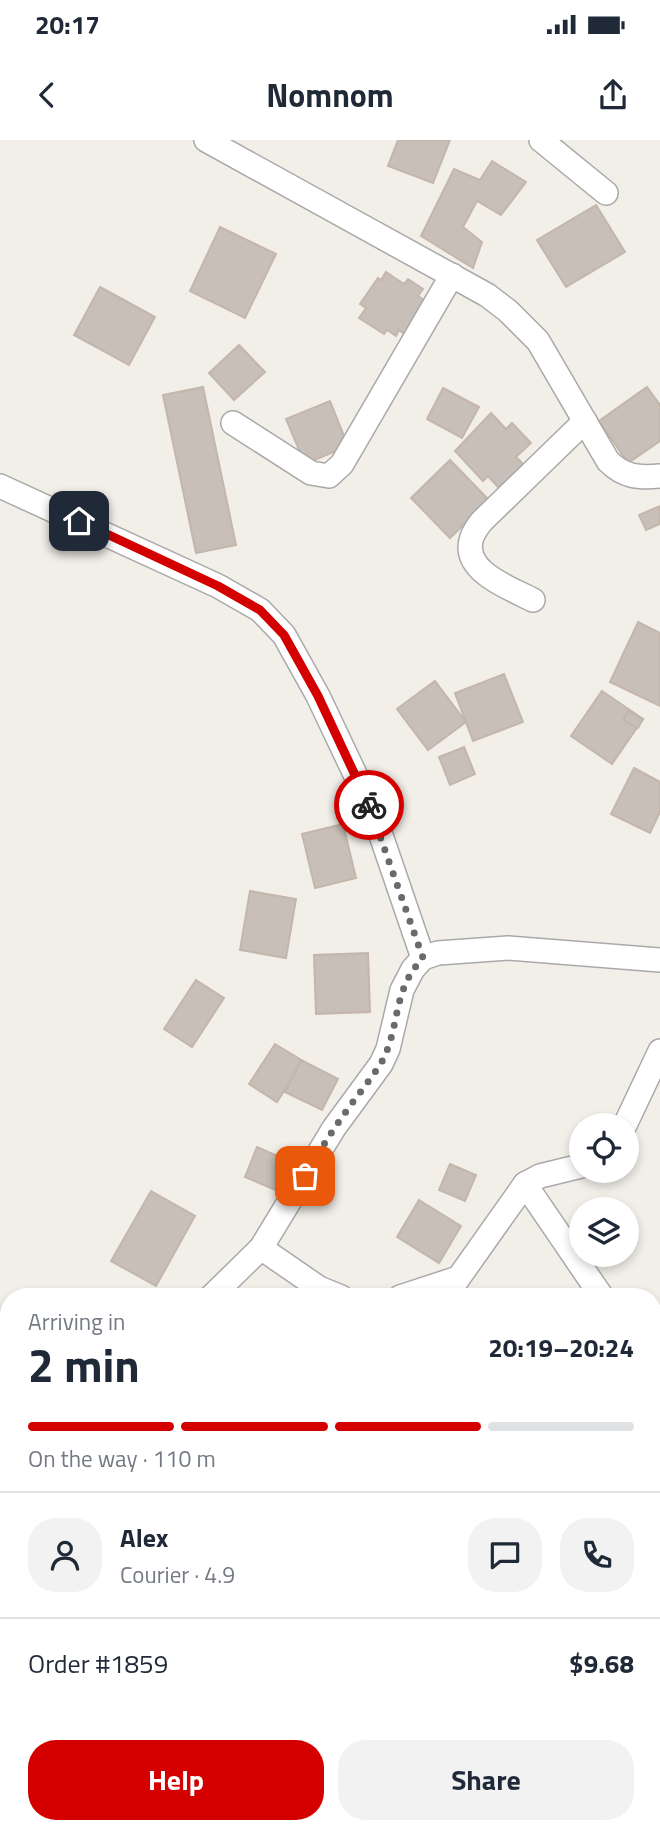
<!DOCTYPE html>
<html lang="en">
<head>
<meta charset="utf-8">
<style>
  :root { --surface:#fff; --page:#f2f2f3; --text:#1f2937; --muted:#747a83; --line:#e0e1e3; --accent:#d40000 }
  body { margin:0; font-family:"Titillium Web",sans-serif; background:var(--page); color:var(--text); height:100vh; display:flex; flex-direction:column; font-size:26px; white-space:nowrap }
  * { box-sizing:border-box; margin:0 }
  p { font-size:23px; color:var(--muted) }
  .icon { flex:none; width:38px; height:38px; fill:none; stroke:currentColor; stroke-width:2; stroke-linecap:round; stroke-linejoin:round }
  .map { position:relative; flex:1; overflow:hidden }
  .panel { position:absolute; left:0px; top:1148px; width:662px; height:546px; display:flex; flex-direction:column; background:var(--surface); border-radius:28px 28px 0 0; box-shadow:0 4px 10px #0003 }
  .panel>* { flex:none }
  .tools { position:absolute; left:569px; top:973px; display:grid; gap:14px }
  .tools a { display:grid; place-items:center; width:70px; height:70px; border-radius:50%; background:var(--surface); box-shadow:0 4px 10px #0003; font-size:35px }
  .pin { position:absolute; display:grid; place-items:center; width:60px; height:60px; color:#fff; margin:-30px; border-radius:14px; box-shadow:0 4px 10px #0006 }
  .courier { position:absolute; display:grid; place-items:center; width:70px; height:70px; margin:-35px; border:5px solid #d40000; border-radius:50%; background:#fff; color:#222; box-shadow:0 2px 9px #0007 }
  .headline em { font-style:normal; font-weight:700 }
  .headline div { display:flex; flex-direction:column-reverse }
  .headline { display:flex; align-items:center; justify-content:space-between; height:119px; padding:0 28px }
  h1 { font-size:46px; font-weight:700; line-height:52px }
  .bar { display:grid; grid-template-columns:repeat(4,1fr); gap:10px 7px; align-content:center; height:84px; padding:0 28px }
  .bar i { height:9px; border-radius:5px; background:var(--line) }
  .bar .active { background:var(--accent) }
  .bar p { grid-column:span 4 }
  .line { display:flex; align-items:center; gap:18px; padding:0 28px; border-top:2px solid var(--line) }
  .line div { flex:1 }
  .round { display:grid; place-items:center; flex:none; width:74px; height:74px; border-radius:28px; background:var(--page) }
  .cta { display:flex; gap:14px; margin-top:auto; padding:14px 28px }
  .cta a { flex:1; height:80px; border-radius:28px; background:var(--accent); color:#fff; font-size:28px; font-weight:700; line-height:80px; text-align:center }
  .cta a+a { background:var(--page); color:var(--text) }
  .status { display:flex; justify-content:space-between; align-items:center; height:49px; padding:0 35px; background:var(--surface); direction:ltr }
  .status svg { height:19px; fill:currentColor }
  header { display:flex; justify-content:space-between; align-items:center; height:91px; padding:0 28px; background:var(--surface); font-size:32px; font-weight:700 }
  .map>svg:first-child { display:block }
</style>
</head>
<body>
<div class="status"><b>20:17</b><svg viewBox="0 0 49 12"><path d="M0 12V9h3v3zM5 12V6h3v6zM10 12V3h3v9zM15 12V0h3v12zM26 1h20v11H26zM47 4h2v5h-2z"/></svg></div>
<header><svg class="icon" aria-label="back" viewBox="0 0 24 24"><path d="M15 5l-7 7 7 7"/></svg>Nomnom<svg class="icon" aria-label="share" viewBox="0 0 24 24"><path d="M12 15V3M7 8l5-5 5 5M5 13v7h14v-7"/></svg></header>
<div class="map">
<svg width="660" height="1694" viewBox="0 0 660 1694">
  <rect width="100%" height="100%" fill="#f2efe9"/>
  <g fill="#c7bfb8" stroke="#c4b6ab" stroke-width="2">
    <polygon points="398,0 450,0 433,43 388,26"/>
    <polygon points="492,21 526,42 501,75 477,61 463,87 482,102 473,128 421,96 454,29 480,40"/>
    <polygon points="596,65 625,112 566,147 537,100"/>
    <polygon points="220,87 276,114 245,178 190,151"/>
    <polygon points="386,132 404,144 408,139 423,149 418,156 429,163 407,196 399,190 396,196 387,190 384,194 359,178 366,168 360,164 378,138 381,140"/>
    <polygon points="100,147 155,177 129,225 74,195"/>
    <polygon points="239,205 265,232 234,260 209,233"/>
    <polygon points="203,247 236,405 196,413 163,255"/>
    <polygon points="647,247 660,265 660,301 628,323 599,281"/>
    <polygon points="443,248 479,267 462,298 427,279"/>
    <polygon points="330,261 348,306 305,324 286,279"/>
    <polygon points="491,273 506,289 512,283 531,303 516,317 524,325 499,348 488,336 483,341 455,311"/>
    <polygon points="450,320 489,360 450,398 411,358"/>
    <polygon points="660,366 660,384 646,390 639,375"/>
    <polygon points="638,482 660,493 660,566 610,542"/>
    <polygon points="504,534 523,582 473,601 455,553"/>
    <polygon points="435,541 466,582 428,610 397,569"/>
    <polygon points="602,551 643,579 612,624 571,596"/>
    <polygon points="628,571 643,579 638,588 623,580"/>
    <polygon points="464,607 475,634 450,645 439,617"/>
    <polygon points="634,628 660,642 660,672 650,693 611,674"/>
    <polygon points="343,684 356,738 315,748 302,694"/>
    <polygon points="250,751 296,759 286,818 240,810"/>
    <polygon points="368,813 370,872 316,874 314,815"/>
    <polygon points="196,840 224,858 192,907 164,889"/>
    <polygon points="275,904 303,921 277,962 249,944"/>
    <polygon points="301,920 338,939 322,970 285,952"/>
    <polygon points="257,1007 298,1025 285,1054 245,1037"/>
    <polygon points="450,1024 476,1035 465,1061 439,1050"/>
    <polygon points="151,1051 195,1076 156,1146 111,1121"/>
    <polygon points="419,1060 461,1086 439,1123 397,1097"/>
    <polygon points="653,1410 660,1414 660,1481 653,1477"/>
    <polygon points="0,1501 9,1503 9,1512 0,1540"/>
    <polygon points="653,1545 660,1549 660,1599 653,1596"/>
    <polygon points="653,1619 660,1620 660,1650 653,1649"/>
    <polygon points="653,1669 660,1670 660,1694 620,1694 621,1685 653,1685"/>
    <polygon points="12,1685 47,1685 46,1694 11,1694"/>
    <polygon points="150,1685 201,1685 151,1691"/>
    <rect x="220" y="1685" width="44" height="9"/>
    <polygon points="303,1685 348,1685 346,1694 302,1694"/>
    <polygon points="418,1685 463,1685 462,1694 417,1694"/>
    <polygon points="140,1687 140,1694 94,1694 94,1689"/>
  </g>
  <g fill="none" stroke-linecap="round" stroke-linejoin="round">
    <defs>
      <g id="street">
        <path d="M206,0L487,155L508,171L538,201L608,321C624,337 638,338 660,336"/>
        <polyline points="541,0 606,53"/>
        <polyline points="233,283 311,333 329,336 342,324 452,135"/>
        <polyline points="0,346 218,446 260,470 284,495 318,556 373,672 423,818"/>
        <path d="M533,460C510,448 460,431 472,397C474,392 478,386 481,382L585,281"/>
        <polyline points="625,985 660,911"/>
        <polyline points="525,1044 602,1157"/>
        <polyline points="261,1108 319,1148 341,1157"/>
        <polyline points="211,1157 261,1108 334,988 381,924 388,909 402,850 413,829 423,818 438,813 508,808 660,820"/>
        <polyline points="400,1157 458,1138"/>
        <polyline points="445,1157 525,1044 540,1036 581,1026"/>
        <polyline points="0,1230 9,1224"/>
        <polyline points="0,1428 9,1434"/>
        <polyline points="272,1685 272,1694"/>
      </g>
    </defs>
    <use href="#street" stroke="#a9a9a9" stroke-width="26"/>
    <use href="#street" stroke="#fff" stroke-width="23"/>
  </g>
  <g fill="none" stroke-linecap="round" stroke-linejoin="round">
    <path stroke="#6b6a68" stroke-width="7" stroke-dasharray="0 12.6" d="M305,1036C317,1016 329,995 343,976C355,958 370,941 381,923C401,888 391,851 423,818L369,665"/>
    <polyline stroke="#d40000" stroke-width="9" points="79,381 218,446 260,470 284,495 318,556 369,665"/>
  </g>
</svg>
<div class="tools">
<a><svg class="icon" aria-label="locate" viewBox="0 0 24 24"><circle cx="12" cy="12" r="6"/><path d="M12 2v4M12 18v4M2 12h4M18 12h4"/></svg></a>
<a><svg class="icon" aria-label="layers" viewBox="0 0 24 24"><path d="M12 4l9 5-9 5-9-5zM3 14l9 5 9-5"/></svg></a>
</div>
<div class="pin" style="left:305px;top:1036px;background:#ea580c"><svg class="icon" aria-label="bag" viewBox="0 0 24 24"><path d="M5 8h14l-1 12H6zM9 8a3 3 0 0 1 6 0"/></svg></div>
<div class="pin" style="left:79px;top:381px;background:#1f2937"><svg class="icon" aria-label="home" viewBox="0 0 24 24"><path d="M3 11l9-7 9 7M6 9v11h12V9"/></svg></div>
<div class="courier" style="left:369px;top:665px"><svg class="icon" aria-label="bike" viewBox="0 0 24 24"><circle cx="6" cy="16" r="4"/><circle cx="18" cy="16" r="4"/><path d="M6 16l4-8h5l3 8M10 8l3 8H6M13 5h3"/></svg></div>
<section class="panel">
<div class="headline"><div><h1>2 min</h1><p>Arriving in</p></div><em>20:19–20:24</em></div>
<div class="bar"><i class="active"></i><i class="active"></i><i class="active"></i><i></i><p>On the way · 110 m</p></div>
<div class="line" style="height:126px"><a class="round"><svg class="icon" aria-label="person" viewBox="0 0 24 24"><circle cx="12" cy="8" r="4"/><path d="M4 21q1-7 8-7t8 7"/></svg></a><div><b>Alex</b><p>Courier · 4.9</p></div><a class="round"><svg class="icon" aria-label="chat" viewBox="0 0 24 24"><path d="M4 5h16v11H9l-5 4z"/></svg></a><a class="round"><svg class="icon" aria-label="phone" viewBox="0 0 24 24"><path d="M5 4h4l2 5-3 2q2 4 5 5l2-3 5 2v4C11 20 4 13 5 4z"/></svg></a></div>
<div class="line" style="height:91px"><div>Order #1859</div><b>$9.68</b></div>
<div class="cta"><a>Help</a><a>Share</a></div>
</section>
</div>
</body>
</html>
